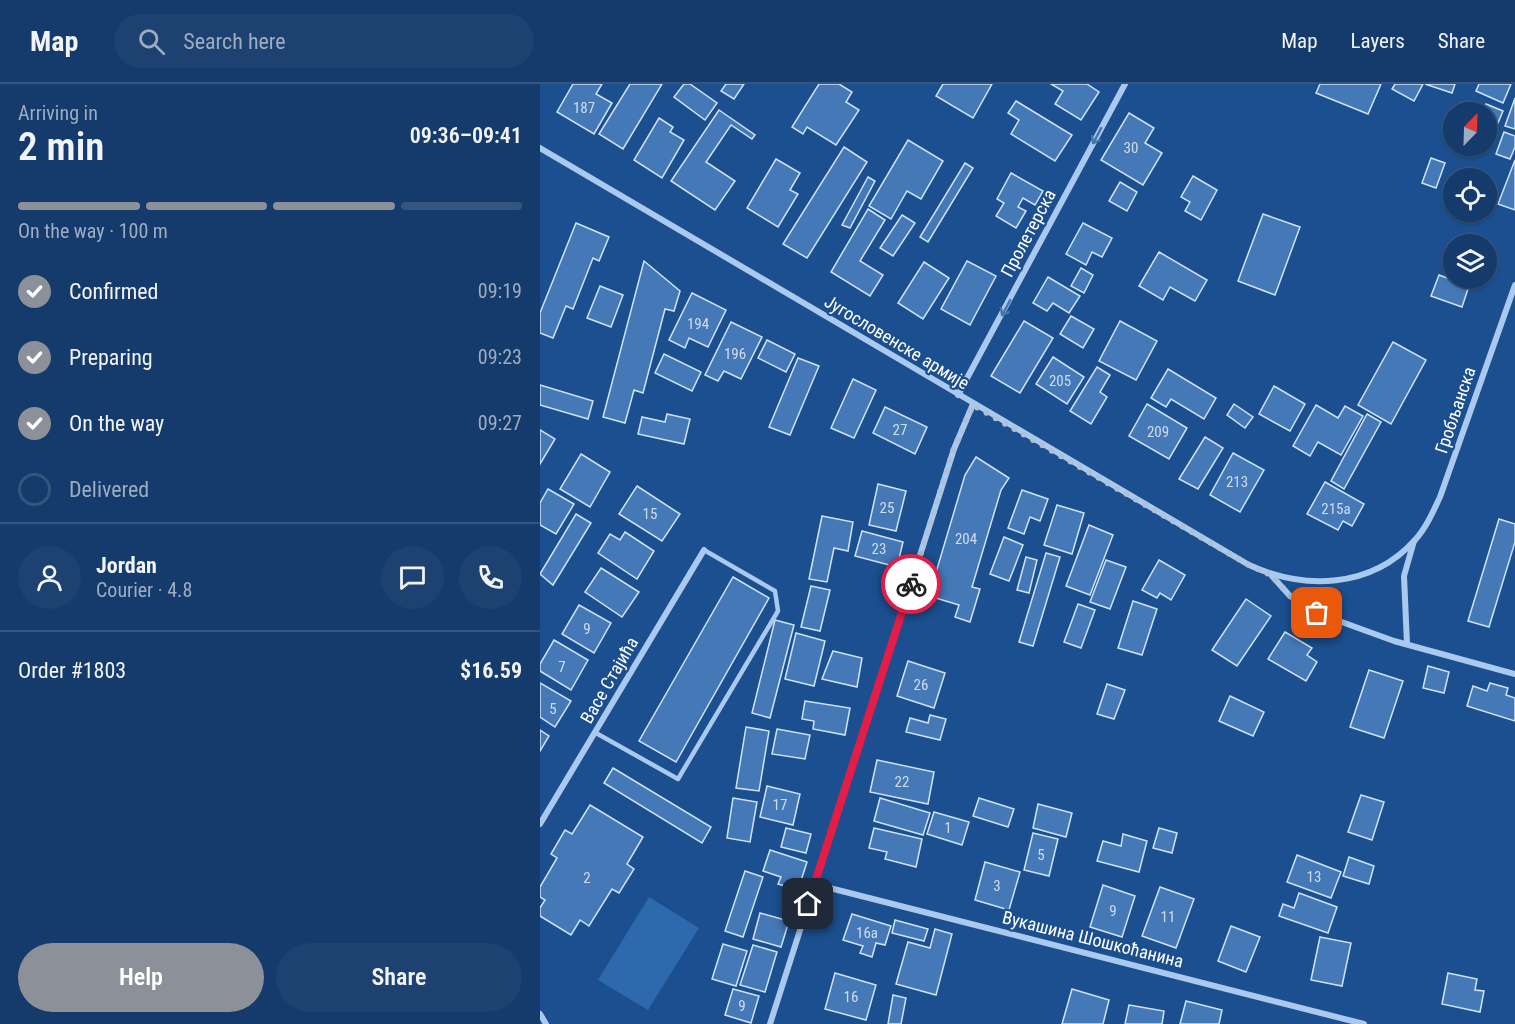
<!DOCTYPE html>
<html lang="en">
<head>
<meta charset="utf-8">
<style>
  :root { --surface:#143b6b; --page:#1d4271; --text:#f1f3f6; --muted:#9dadc1; --line:#33557e; --accent:#8c9099 }
  body { margin:0; font-family:"Roboto Condensed",sans-serif; background:var(--page); color:var(--text); height:100vh; display:flex; flex-direction:column; font-size:22px; white-space:nowrap }
  * { box-sizing:border-box; margin:0 }
  p { font-size:20px; color:var(--muted) }
  .icon { flex:none; width:33px; height:33px; fill:none; stroke:currentColor; stroke-width:2; stroke-linecap:round; stroke-linejoin:round }
  .map { position:relative; flex:1; overflow:hidden }
  .sheet { display:flex; flex-direction:column; background:var(--surface); width:540px }
  .sheet>* { flex:none }
  .needle { width:39px; rotate:23deg }
  .fabs { position:absolute; left:903px; top:18px; display:grid; gap:12px }
  .fabs a { display:grid; place-items:center; width:54px; height:54px; border-radius:50%; background:var(--surface); box-shadow:0 2px 4px #0004,0 0 0 2px var(--line); font-size:30px }
  .pin { position:absolute; display:grid; place-items:center; width:51px; height:51px; color:#fff; margin:-26px; border-radius:12px; box-shadow:0 3px 9px #0006 }
  .courier { position:absolute; display:grid; place-items:center; width:60px; height:60px; margin:-30px; border:4px solid #e11d48; border-radius:50%; background:#fff; color:#222; box-shadow:0 2px 8px #0007 }
  .overview em { font-style:normal; font-weight:600 }
  .overview div { display:flex; flex-direction:column-reverse }
  .overview { display:flex; align-items:center; justify-content:space-between; height:102px; padding:0 18px }
  h1 { font-size:39px; font-weight:600; line-height:45px }
  .bar { display:grid; grid-template-columns:repeat(4,1fr); gap:9px 6px; align-content:center; height:72px; padding:0 18px }
  .bar i { height:8px; border-radius:4px; background:var(--line) }
  .bar .on { background:var(--accent) }
  .bar p { grid-column:span 4 }
  .line { display:flex; align-items:center; gap:15px; padding:0 18px; border-top:2px solid var(--line) }
  .line div { flex:1 }
  .round { display:grid; place-items:center; flex:none; width:63px; height:63px; border-radius:32px; background:var(--page) }
  ol { padding:0 18px; list-style:none }
  li { display:flex; align-items:center; gap:18px; height:66px }
  li p { margin-inline-start:auto }
  li .icon { padding:6px; border-radius:50%; background:var(--accent); color:#fff; stroke-width:4 }
  li:last-child { color:var(--muted) }
  li i { width:33px; height:33px; border:3px solid var(--line); border-radius:50% }
  .action { display:flex; gap:12px; margin-top:auto; padding:12px 18px }
  .action a { flex:1; height:69px; border-radius:36px; background:var(--accent); color:#fff; font-size:24px; font-weight:600; line-height:69px; text-align:center }
  .action a+a { background:var(--page); color:var(--text) }
  header { display:flex; align-items:center; gap:36px; box-sizing:border-box; height:84px; padding:0 30px; background:var(--surface); border-bottom:2px solid var(--line) }
  header strong { font-size:28px }
  nav { display:flex; gap:33px; margin-inline-start:auto; font-size:21px }
  .search { width:420px; height:54px; background:var(--page); display:flex; align-items:center; gap:15px; box-sizing:border-box; padding:0 21px; border-radius:33px; color:var(--muted); font-size:22px }
  main { display:flex; flex:1; min-height:0 }
  .map>svg:first-child { display:block }
</style>
</head>
<body>
<header>
<strong>Map</strong>
<div class="search"><svg class="icon" aria-label="search" viewBox="0 0 24 24"><circle cx="10" cy="10" r="6"/><path d="M15 15l6 6"/></svg>Search here</div>
<nav><a>Map</a><a>Layers</a><a>Share</a></nav>
</header>
<main>
<section class="sheet">
<div class="overview"><div><h1>2 min</h1><p>Arriving in</p></div><em>09:36–09:41</em></div>
<div class="bar"><i class="on"></i><i class="on"></i><i class="on"></i><i></i><p>On the way · 100 m</p></div>
<ol>
<li><svg class="icon" aria-label="check" viewBox="0 0 24 24"><path d="M5 12l5 5 9-10"/></svg>Confirmed<p>09:19</p></li>
<li><svg class="icon" aria-label="check" viewBox="0 0 24 24"><path d="M5 12l5 5 9-10"/></svg>Preparing<p>09:23</p></li>
<li><svg class="icon" aria-label="check" viewBox="0 0 24 24"><path d="M5 12l5 5 9-10"/></svg>On the way<p>09:27</p></li>
<li><i></i>Delivered</li>
</ol>
<div class="line" style="height:108px"><a class="round"><svg class="icon" aria-label="person" viewBox="0 0 24 24"><circle cx="12" cy="8" r="4"/><path d="M4 21q1-7 8-7t8 7"/></svg></a><div><b>Jordan</b><p>Courier · 4.8</p></div><a class="round"><svg class="icon" aria-label="chat" viewBox="0 0 24 24"><path d="M4 5h16v11H9l-5 4z"/></svg></a><a class="round"><svg class="icon" aria-label="phone" viewBox="0 0 24 24"><path d="M5 4h4l2 5-3 2q2 4 5 5l2-3 5 2v4C11 20 4 13 5 4z"/></svg></a></div>
<div class="line" style="height:78px"><div>Order #1803</div><b>$16.59</b></div>
<div class="action"><a>Help</a><a>Share</a></div>
</section>
<div class="map">
<svg width="975" height="940" viewBox="0 0 975 940">
  <rect width="100%" height="100%" fill="#1b4f8f"/>
  <polygon fill="#2e69ad" points="109,813 159,844 108,926 58,896"/>
  <g fill="#4478b7" stroke="#cfe3fa" stroke-width="1.5">
    <polygon points="33,0 62,0 56,10 72,19 54,50 17,28"/>
    <polygon points="90,0 122,0 83,65 59,50"/>
    <polygon points="144,0 150,0 177,19 165,36 134,13"/>
    <polygon points="186,0 204,0 194,15 181,7"/>
    <polygon points="279,0 299,0 312,8 306,18 319,26 296,61 267,43 263,50 252,43"/>
    <polygon points="403,0 452,0 433,34 396,12"/>
    <polygon points="511,0 547,0 559,8 541,36 515,20 523,7"/>
    <polygon points="780,0 841,0 828,30 776,9"/>
    <polygon points="855,0 883,0 874,17 852,5"/>
    <polygon points="885,0 915,0 912,9"/>
    <polygon points="939,0 971,0 963,19 936,7"/>
    <polygon points="975,14 975,45 965,42"/>
    <polygon points="476,17 532,51 515,77 471,50 479,36 468,29"/>
    <polygon points="946,20 963,27 958,39 946,34 946,28 942,28"/>
    <polygon points="179,26 215,51 212,55 191,41 166,78 195,97 175,126 131,97"/>
    <polygon points="589,29 614,44 605,59 622,69 603,101 561,76"/>
    <polygon points="119,34 133,43 130,48 144,56 122,94 94,76"/>
    <polygon points="964,48 975,52 975,63 970,75 956,70"/>
    <polygon points="368,56 403,77 381,115 367,107 351,135 329,122"/>
    <polygon points="304,63 327,78 267,174 243,160"/>
    <polygon points="891,74 905,79 896,104 882,99"/>
    <polygon points="236,75 260,89 250,106 258,110 238,143 207,124"/>
    <polygon points="975,76 975,126 958,120"/>
    <polygon points="425,79 433,84 388,158 380,153"/>
    <polygon points="471,89 503,107 495,121 483,114 478,123 486,127 476,144 456,132 464,119 457,115"/>
    <polygon points="653,92 677,106 661,136 645,127 650,118 641,113"/>
    <polygon points="328,93 335,97 310,144 302,141"/>
    <polygon points="580,98 597,108 587,127 569,117"/>
    <polygon points="328,125 345,136 320,177 343,191 330,212 291,188"/>
    <polygon points="723,130 760,143 735,211 698,197"/>
    <polygon points="362,131 375,139 353,172 340,164"/>
    <polygon points="36,139 69,153 59,177 53,174 33,225 26,222 13,254 0,249 0,229"/>
    <polygon points="543,139 572,154 562,173 552,168 546,181 526,170"/>
    <polygon points="619,168 667,196 655,217 630,203 623,216 599,202"/>
    <polygon points="104,177 140,207 134,227 125,225 103,309 94,306 85,339 63,333"/>
    <polygon points="427,177 456,192 430,241 401,225"/>
    <polygon points="384,178 409,194 383,235 358,219"/>
    <polygon points="541,184 553,191 544,209 531,202"/>
    <polygon points="899,191 929,202 922,223 891,212"/>
    <polygon points="508,193 540,212 529,229 513,219 507,227 493,219"/>
    <polygon points="60,202 83,211 71,243 47,234"/>
    <polygon points="152,209 186,226 168,263 149,254 145,264 129,256"/>
    <polygon points="531,232 554,245 543,264 520,250"/>
    <polygon points="484,237 513,254 480,309 451,292"/>
    <polygon points="580,237 617,257 596,296 559,277"/>
    <polygon points="191,238 222,253 201,295 184,287 178,297 165,291"/>
    <polygon points="227,256 255,270 246,288 218,274"/>
    <polygon points="853,258 886,276 851,340 818,321"/>
    <polygon points="124,270 161,288 152,307 115,289"/>
    <polygon points="513,273 544,293 527,320 496,300"/>
    <polygon points="258,274 279,282 250,351 229,343"/>
    <polygon points="557,283 570,291 560,308 567,313 551,340 530,327"/>
    <polygon points="628,285 676,314 664,335 631,315 626,323 611,314"/>
    <polygon points="313,295 336,306 314,354 291,344"/>
    <polygon points="0,301 53,317 48,335 0,321"/>
    <polygon points="734,302 765,320 750,347 719,330"/>
    <polygon points="607,320 647,344 629,375 589,352"/>
    <polygon points="694,320 713,333 705,344 687,331"/>
    <polygon points="776,321 798,334 805,322 823,332 801,371 778,358 770,372 753,362"/>
    <polygon points="345,323 387,343 375,370 333,349"/>
    <polygon points="127,330 150,335 144,360 98,350 102,333 125,338"/>
    <polygon points="827,330 841,338 804,405 791,397"/>
    <polygon points="0,346 15,355 0,380"/>
    <polygon points="665,353 683,364 658,405 639,395"/>
    <polygon points="693,369 724,386 700,428 670,411"/>
    <polygon points="41,370 70,388 50,423 20,405"/>
    <polygon points="436,373 469,394 461,406 432,503 440,505 430,538 415,533 419,521 389,512 425,391"/>
    <polygon points="785,398 824,420 812,442 803,437 798,446 767,430"/>
    <polygon points="338,400 366,407 356,447 329,441"/>
    <polygon points="97,402 140,430 122,457 79,430"/>
    <polygon points="8,405 34,420 16,450 0,441 0,419"/>
    <polygon points="482,406 508,415 500,437 490,433 484,450 468,444"/>
    <polygon points="517,421 544,429 532,470 504,461"/>
    <polygon points="36,430 51,439 13,501 0,490"/>
    <polygon points="282,432 313,438 308,467 294,464 287,498 269,495"/>
    <polygon points="959,435 975,440 975,458 949,543 928,537"/>
    <polygon points="549,441 573,451 550,511 526,502"/>
    <polygon points="322,447 363,458 357,483 315,472"/>
    <polygon points="85,448 114,467 97,495 58,469 70,450 80,456"/>
    <polygon points="464,453 483,461 469,497 450,490"/>
    <polygon points="506,469 520,473 493,562 479,558"/>
    <polygon points="486,473 497,476 489,509 477,506"/>
    <polygon points="566,476 586,483 570,525 550,518"/>
    <polygon points="619,476 645,491 631,516 620,509 617,514 602,506"/>
    <polygon points="61,484 99,508 82,533 45,508"/>
    <polygon points="193,493 229,514 136,678 99,657"/>
    <polygon points="271,502 290,506 280,547 261,543"/>
    <polygon points="706,515 731,532 697,582 672,566"/>
    <polygon points="593,517 617,525 602,571 578,564"/>
    <polygon points="538,520 555,526 541,564 524,558"/>
    <polygon points="39,521 71,539 54,569 22,550"/>
    <polygon points="235,536 254,541 230,634 212,629"/>
    <polygon points="745,548 772,564 767,571 777,578 766,597 728,575"/>
    <polygon points="256,549 285,557 274,602 245,595"/>
    <polygon points="14,556 48,576 31,606 0,587 0,580"/>
    <polygon points="293,567 322,574 317,603 282,595"/>
    <polygon points="368,577 405,589 394,624 357,612"/>
    <polygon points="888,582 909,588 904,609 883,604"/>
    <polygon points="829,586 863,597 844,654 810,643"/>
    <polygon points="0,599 31,617 15,643 0,633"/>
    <polygon points="950,599 968,604 966,611 975,614 975,637 927,622 933,602 947,607"/>
    <polygon points="567,600 585,606 574,635 557,630"/>
    <polygon points="690,612 724,628 713,652 679,637"/>
    <polygon points="265,617 310,624 305,651 273,645 274,637 262,635"/>
    <polygon points="390,631 406,635 400,656 366,648 370,634 388,639"/>
    <polygon points="206,643 229,647 219,707 196,704"/>
    <polygon points="237,645 270,651 265,675 232,670"/>
    <polygon points="0,646 9,652 0,667"/>
    <polygon points="337,676 394,688 388,720 330,708"/>
    <polygon points="73,684 171,743 162,759 64,699"/>
    <polygon points="227,702 260,710 253,741 220,733"/>
    <polygon points="821,711 844,718 832,756 808,748"/>
    <polygon points="193,714 217,718 210,758 187,754"/>
    <polygon points="340,714 390,729 383,751 334,737"/>
    <polygon points="439,714 474,725 468,743 433,732"/>
    <polygon points="498,720 532,729 526,753 493,744"/>
    <polygon points="50,721 103,753 87,780 94,785 79,809 72,805 49,842 40,836 31,851 0,832 0,824 5,816 0,813 0,803 17,774 11,770 25,746 32,750"/>
    <polygon points="394,728 429,738 422,761 387,750"/>
    <polygon points="246,744 271,750 266,769 241,763"/>
    <polygon points="334,744 382,755 376,783 345,775 347,768 329,764"/>
    <polygon points="619,744 637,749 632,769 613,764"/>
    <polygon points="493,749 518,755 509,792 484,786"/>
    <polygon points="583,750 607,757 599,788 557,777 563,757 581,762"/>
    <polygon points="230,766 267,778 258,806 238,800 241,793 223,787"/>
    <polygon points="757,771 801,788 791,814 747,798"/>
    <polygon points="809,773 834,782 829,800 803,792"/>
    <polygon points="445,778 480,788 469,826 435,816"/>
    <polygon points="205,787 223,793 203,853 185,847"/>
    <polygon points="563,801 595,812 582,853 550,843"/>
    <polygon points="620,803 654,815 636,864 602,852"/>
    <polygon points="759,809 797,823 788,849 739,832 743,820 754,824"/>
    <polygon points="220,829 249,837 241,863 213,855"/>
    <polygon points="312,830 351,842 345,861 336,859 332,873 320,869 323,862 303,856"/>
    <polygon points="355,836 388,845 384,857 352,849"/>
    <polygon points="691,842 720,853 706,888 678,877"/>
    <polygon points="395,845 412,850 396,911 356,900 368,858 390,864"/>
    <polygon points="780,853 811,859 802,902 771,896"/>
    <polygon points="183,860 207,867 196,902 172,895"/>
    <polygon points="213,861 237,868 225,908 200,901"/>
    <polygon points="295,889 336,901 326,936 285,925"/>
    <polygon points="908,889 937,895 935,906 944,907 940,928 902,920"/>
    <polygon points="193,905 219,912 211,939 185,931"/>
    <polygon points="532,905 569,916 563,940 522,940"/>
    <polygon points="353,911 366,914 361,940 348,940"/>
    <polygon points="646,917 682,926 679,940 640,940"/>
    <polygon points="589,921 624,927 622,940 585,940"/>
  </g>
  <g fill="none" stroke-linecap="round" stroke-linejoin="round">
    <polyline stroke="#a9c9ee" stroke-width="4.5" points="56,649 138,695 238,527 235,507 164,466"/>
    <g stroke="#a9c9ee" stroke-width="6">
      <path d="M0,64L709,481C764,506 831,505 875,456C886,444 893,428 900,413L975,201"/>
      <polyline points="418,311 585,0"/>
      <polyline points="732,492 750,512 777,529 854,557 975,590"/>
      <polyline points="867,560 864,492 874,457"/>
      <polyline points="0,740 164,466"/>
      <polyline points="274,800 824,940"/>
      <polyline points="0,930 6,940"/>
      <polyline points="230,940 414,365 433,320"/>
    </g>
  </g>
  <defs><path id="oneway-shaft" d="M-6 0H5M1.5-3L5.5 0L1.5 3" fill="none" stroke-width="1.6" stroke-linecap="round" stroke-linejoin="round" transform="scale(1.5)"/></defs>
  <g stroke="#4674ac">
    <use href="#oneway-shaft" transform="translate(557 52) rotate(118)"/>
    <use href="#oneway-shaft" transform="translate(466 224) rotate(118)"/>
  </g>
  <g fill="none" stroke-linecap="round" stroke-linejoin="round">
    <polyline stroke="#afc1d8" stroke-width="6" stroke-dasharray="0 10.8" points="371,500 414,364 433,321 709,481 731,491 750,512 777,529"/>
    <polyline stroke="#e11d48" stroke-width="8" points="268,820 371,500"/>
  </g>
  <g text-anchor="middle" dominant-baseline="central" stroke-width="4.5" stroke-linejoin="round" paint-order="stroke">
    <g font-size="15" fill="#d0dded">
      <text x="44" y="24">187</text>
      <text x="591" y="64">30</text>
      <text x="158" y="240">194</text>
      <text x="195" y="270">196</text>
      <text x="520" y="297">205</text>
      <text x="360" y="346">27</text>
      <text x="618" y="348">209</text>
      <text x="697" y="398">213</text>
      <text x="347" y="424">25</text>
      <text x="796" y="425">215a</text>
      <text x="110" y="430">15</text>
      <text x="426" y="455">204</text>
      <text x="339" y="465">23</text>
      <text x="47" y="545">9</text>
      <text x="22" y="583">7</text>
      <text x="381" y="601">26</text>
      <text x="13" y="625">5</text>
      <text x="362" y="698">22</text>
      <text x="240" y="721">17</text>
      <text x="408" y="744">1</text>
      <text x="501" y="771">5</text>
      <text x="774" y="793">13</text>
      <text x="47" y="794">2</text>
      <text x="457" y="802">3</text>
      <text x="573" y="827">9</text>
      <text x="628" y="833">11</text>
      <text x="327" y="849">16a</text>
      <text x="311" y="913">16</text>
      <text x="202" y="922">9</text>
    </g>
    <g font-size="18" fill="#fff" stroke="#1b4f8f">
      <text transform="translate(488 149) rotate(-62)">Пролетерска</text>
      <text transform="translate(357 258) rotate(31)">Југословенске армије</text>
      <text transform="translate(915 326) rotate(-71)">Гробљанска</text>
      <text transform="translate(69 596) rotate(-60)">Васе Стајића</text>
      <text transform="translate(553 855) rotate(14)">Вукашина Шошкоћанина</text>
    </g>
  </g>
</svg>
<div class="fabs">
<a><svg class="needle" viewBox="-14 -14 28 28"><path d="M0-13l5 13h-10z" fill="#e53935"/><path d="M0 13l5-13h-10z" fill="#9dadc1"/></svg></a>
<a><svg class="icon" aria-label="locate" viewBox="0 0 24 24"><circle cx="12" cy="12" r="6"/><path d="M12 2v4M12 18v4M2 12h4M18 12h4"/></svg></a>
<a><svg class="icon" aria-label="layers" viewBox="0 0 24 24"><path d="M12 4l9 5-9 5-9-5zM3 14l9 5 9-5"/></svg></a>
</div>
<div class="pin" style="left:777px;top:529px;background:#ea580c"><svg class="icon" aria-label="bag" viewBox="0 0 24 24"><path d="M5 8h14l-1 12H6zM9 8a3 3 0 0 1 6 0"/></svg></div>
<div class="pin" style="left:268px;top:820px;background:#1f2937"><svg class="icon" aria-label="home" viewBox="0 0 24 24"><path d="M3 11l9-7 9 7M6 9v11h12V9"/></svg></div>
<div class="courier" style="left:371px;top:500px"><svg class="icon" aria-label="bike" viewBox="0 0 24 24"><circle cx="6" cy="16" r="4"/><circle cx="18" cy="16" r="4"/><path d="M6 16l4-8h5l3 8M10 8l3 8H6M13 5h3"/></svg></div>
</div>
</main>
</body>
</html>
